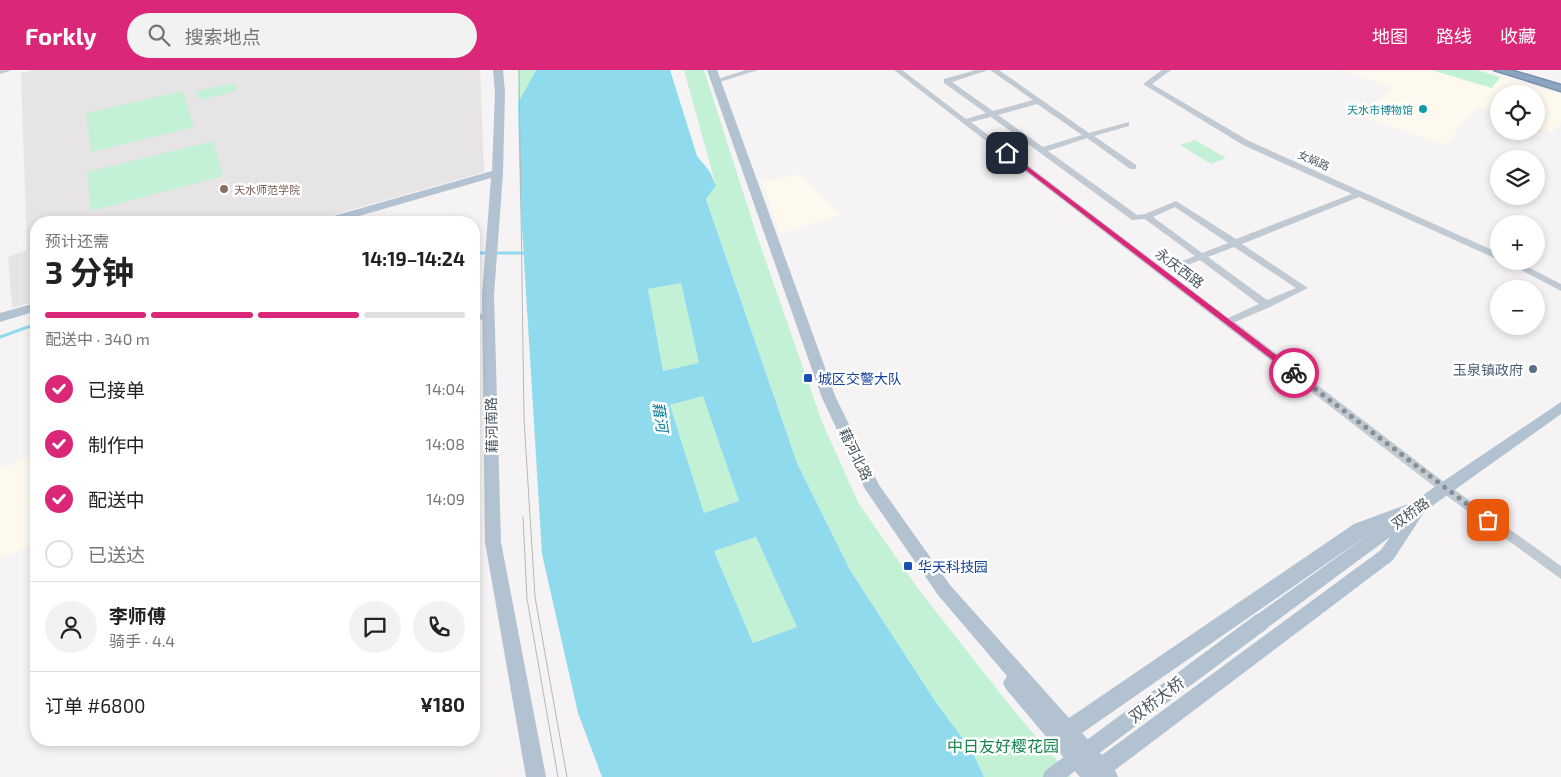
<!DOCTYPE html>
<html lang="zh">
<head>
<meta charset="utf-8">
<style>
  :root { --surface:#fff; --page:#f2f2f2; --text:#222; --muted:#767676; --line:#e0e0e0; --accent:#db2777 }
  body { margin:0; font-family:"Exo 2","Noto Sans SC",sans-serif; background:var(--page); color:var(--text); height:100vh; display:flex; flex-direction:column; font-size:19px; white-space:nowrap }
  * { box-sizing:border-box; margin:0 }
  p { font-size:16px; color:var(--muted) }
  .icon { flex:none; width:28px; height:28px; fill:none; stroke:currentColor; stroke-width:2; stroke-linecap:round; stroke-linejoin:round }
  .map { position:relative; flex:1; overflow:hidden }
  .sheet { position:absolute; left:30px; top:146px; width:450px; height:530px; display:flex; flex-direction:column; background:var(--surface); border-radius:20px; box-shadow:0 2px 8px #0003 }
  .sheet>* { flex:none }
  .tools { position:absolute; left:1490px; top:15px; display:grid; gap:10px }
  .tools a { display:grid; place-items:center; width:55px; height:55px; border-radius:50%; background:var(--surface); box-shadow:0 2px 8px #0003; font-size:25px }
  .pin { position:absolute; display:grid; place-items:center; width:42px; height:42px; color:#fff; margin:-21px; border-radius:10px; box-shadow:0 2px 8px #0006 }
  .courier { position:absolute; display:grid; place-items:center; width:50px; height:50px; margin:-25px; border:4px solid #db2777; border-radius:50%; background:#fff; color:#222; box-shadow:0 1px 6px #0007 }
  .head em { font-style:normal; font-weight:700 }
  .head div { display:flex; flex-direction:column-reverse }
  .head { display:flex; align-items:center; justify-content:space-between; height:85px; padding:0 15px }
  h1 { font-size:32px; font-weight:700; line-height:38px }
  .bar { display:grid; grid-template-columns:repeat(4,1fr); gap:8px 5px; align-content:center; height:60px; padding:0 15px }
  .bar i { height:6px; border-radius:4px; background:var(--line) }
  .bar .active { background:var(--accent) }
  .bar p { grid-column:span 4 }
  .line { display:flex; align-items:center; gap:12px; padding:0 15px; border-top:1px solid var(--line) }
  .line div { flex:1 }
  .round { display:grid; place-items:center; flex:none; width:52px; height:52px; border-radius:26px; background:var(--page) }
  ol { padding:0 15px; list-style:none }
  li { display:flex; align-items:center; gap:15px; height:55px }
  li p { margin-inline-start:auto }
  li .icon { padding:5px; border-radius:50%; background:var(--accent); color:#fff; stroke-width:4 }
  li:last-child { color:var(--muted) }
  li i { width:28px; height:28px; border:2px solid var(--line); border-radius:50% }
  header { display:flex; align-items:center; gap:30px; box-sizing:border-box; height:70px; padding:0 25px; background:var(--accent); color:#fff }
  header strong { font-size:24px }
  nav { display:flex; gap:28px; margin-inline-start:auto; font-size:18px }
  .search { width:350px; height:45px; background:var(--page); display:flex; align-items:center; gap:12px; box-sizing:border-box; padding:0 18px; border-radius:28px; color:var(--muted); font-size:19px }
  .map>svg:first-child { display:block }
</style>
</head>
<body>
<header>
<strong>Forkly</strong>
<div class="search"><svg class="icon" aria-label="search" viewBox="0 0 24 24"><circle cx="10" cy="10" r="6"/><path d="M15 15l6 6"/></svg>搜索地点</div>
<nav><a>地图</a><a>路线</a><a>收藏</a></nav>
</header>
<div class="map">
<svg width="1561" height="707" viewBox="0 0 1561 707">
  <rect width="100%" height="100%" fill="#f5f3f3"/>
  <g fill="#fdf9ef">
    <polygon points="1342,0 1477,0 1561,24 1561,53 1551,63 1536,58 1536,24 1499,24 1499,44 1477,37 1445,75 1363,47 1392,18"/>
    <polygon points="800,104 840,145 780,164 762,112"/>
    <polygon points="36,383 36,474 0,488 0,399"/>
  </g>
  <polygon fill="#e6e4e5" points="35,0 480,0 484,102 308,152 36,152 36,231 12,238 8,187 27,180 21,3"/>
  <g fill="#c3f1d5">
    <polygon points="518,0 536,0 518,33"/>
    <polygon points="684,0 704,0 757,166 822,352 859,434 919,520 1015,642 1071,707 984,707 972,681 935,631 850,500 797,393 706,128 716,116"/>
    <polygon points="1431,0 1477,0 1500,7 1492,18"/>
    <polygon points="234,13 237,21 199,30 197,21"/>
    <polygon points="183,21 194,57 91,82 86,43"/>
    <polygon points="1195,70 1226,88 1211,94 1180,75"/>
    <polygon points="213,71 223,106 91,141 87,102"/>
    <polygon points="681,213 699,294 662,301 648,219"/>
    <polygon points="703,325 739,431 704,443 670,335"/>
    <polygon points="756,467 797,557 753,573 714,481"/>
  </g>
  <path fill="#90daee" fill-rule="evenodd" d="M536,0H670L697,86L710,102L716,116L706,129L797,393L850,500L935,631L972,681L984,707H602L578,643L542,484L520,125L518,33ZM681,213L699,293L663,301L648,219ZM703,326L739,431L704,443L670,335ZM756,467L797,557L753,573L714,481Z"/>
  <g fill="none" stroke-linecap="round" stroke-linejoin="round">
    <g stroke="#90daee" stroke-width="3">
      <polyline points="474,183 488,183"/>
      <polyline points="494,183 523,183"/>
      <polyline points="0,267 36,254"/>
    </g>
    <defs>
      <polygon id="highway" points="1494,0 1510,0 1561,15 1561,21"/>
    </defs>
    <use href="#highway" stroke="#7690ad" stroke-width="3"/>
    <g fill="#c1cad2" fill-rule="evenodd">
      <polygon points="0,0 12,0 0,4"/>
      <polygon points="746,0 758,0 716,13 712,11"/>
      <path d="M894,0H902L966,49L986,43L944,13V9L976,0H988L952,12L993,41L1033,30L990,0H999L1089,63L1129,52V56L1094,66L1136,95V99H1130L1087,68L1048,81L1137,145L1145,144L1176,131L1236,169L1352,124L1243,75L1143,14L1162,0H1171L1152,14L1249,71L1499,183V190L1359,127L1242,174L1308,218L1270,237L1235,252L1448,415L1561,496V509L1440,421ZM1037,34L1082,65L1043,77L998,45ZM991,47L1132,150L1145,149L1195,186L1169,196V200H1175L1200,190L1259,234L1228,248L971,52ZM1175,137L1228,173L1202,183L1153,147ZM1234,177L1296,218L1267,230L1208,187Z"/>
      <polygon points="1504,191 1516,191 1561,214 1561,221"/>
      <polygon points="489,241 493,242 494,244 493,246 474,252 474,246"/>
    </g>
    <g fill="#b3c2d1" fill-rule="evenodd">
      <polygon points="493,0 503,0 505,22 503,103 494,225 501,472 546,707 526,707 485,472 482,225 491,108 338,152 321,152 323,149 492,101 495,22"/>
      <path d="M707,0H717L836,328L879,415L950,515L1069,648L1354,454L1411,433L1561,332V344L1425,441L1393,490L1115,700L1118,707H1080L1006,619L1003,613L1007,606L938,525L865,419L822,328ZM1372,462L1255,546L1252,552L1255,558L1261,560L1267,558L1390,467L1381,480L1102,685L1082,663Z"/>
      <polygon points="36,233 36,241 0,252 0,243"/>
    </g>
    <use href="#highway" fill="#8ba5c1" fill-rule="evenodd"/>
    <g stroke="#b5b8bd" stroke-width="1">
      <polyline points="519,0 524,348 535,527 567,707"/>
      <polyline points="523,447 527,529 558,707"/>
    </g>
    <polyline stroke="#b3c2d1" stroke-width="18" points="1052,707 1261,552"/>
  </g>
  <polygon fill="#db2777" points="1007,81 1297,301 1297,305 1292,305 1005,84"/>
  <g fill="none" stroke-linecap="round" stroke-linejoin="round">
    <polyline stroke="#868d94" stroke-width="5" stroke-dasharray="0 9" points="1294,303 1488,450"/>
  </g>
  <circle fill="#0f9aa8" stroke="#fff" stroke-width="2" cx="1423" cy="39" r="5"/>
  <circle fill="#8d6e63" stroke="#fff" stroke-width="2" cx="224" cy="119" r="5"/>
  <circle fill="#5c6f8a" stroke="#fff" stroke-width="2" cx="1533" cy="299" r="5"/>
  <g fill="#1a4fb4" stroke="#fff" stroke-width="2">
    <rect x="803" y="303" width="10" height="10" rx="2.5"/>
    <rect x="903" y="491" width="10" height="10" rx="2.5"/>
  </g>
  <g text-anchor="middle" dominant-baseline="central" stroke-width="5" stroke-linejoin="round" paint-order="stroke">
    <g font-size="11" fill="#0d838f" stroke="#fff" text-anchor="end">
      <text x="1413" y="39">天水市博物馆</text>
    </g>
    <g font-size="11" fill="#4a5661" stroke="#fff">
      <text transform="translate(1314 90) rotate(24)">女娲路</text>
    </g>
    <g font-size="11" fill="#785e54" stroke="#fff" text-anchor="start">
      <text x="234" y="119">天水师范学院</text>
    </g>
    <g font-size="14" fill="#4a5661" stroke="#fff">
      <text transform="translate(1180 198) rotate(37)">永庆西路</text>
      <text transform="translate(491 355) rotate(-91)">藉河南路</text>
      <text transform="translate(856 384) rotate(64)">藉河北路</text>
      <text transform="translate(1410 443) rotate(-36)">双桥路</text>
    </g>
    <g font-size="14" fill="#4e5e75" stroke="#fff" text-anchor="end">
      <text x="1523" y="299">玉泉镇政府</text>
    </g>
    <g font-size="14" fill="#164399" stroke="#fff" text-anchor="start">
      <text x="818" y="308">城区交警大队</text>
      <text x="918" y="496">华天科技园</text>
    </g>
    <g font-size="15" font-style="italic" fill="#0c7c9b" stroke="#fff">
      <text transform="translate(661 347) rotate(81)">藉河</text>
    </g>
    <g font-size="16" fill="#4a5661" stroke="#fff">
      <text transform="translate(1156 629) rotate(-37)">双桥大桥</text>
    </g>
    <g font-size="16" fill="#17864f" stroke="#fff">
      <text x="1003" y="675">中日友好樱花园</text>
    </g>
  </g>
</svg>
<div class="tools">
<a><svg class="icon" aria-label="locate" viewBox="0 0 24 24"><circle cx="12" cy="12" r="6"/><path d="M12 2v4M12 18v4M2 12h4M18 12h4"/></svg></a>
<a><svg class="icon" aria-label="layers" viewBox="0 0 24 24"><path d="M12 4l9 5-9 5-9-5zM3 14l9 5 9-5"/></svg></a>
<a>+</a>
<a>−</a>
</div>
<div class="pin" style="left:1488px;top:450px;background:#ea580c"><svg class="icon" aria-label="bag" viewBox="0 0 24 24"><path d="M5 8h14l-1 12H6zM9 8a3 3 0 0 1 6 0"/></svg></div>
<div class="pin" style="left:1007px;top:83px;background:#1f2937"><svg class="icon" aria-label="home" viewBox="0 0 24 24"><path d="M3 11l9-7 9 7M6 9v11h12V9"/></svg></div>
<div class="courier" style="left:1294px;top:303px"><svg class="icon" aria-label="bike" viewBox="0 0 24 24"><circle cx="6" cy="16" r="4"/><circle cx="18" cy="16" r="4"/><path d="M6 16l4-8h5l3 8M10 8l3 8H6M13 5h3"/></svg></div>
<section class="sheet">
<div class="head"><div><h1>3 分钟</h1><p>预计还需</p></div><em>14:19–14:24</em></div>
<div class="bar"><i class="active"></i><i class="active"></i><i class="active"></i><i></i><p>配送中 · 340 m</p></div>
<ol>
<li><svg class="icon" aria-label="check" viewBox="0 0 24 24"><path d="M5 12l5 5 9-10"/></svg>已接单<p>14:04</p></li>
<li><svg class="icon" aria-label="check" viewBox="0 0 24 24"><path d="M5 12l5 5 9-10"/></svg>制作中<p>14:08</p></li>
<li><svg class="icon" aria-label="check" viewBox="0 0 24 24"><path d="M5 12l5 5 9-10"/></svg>配送中<p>14:09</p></li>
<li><i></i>已送达</li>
</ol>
<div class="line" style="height:90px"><a class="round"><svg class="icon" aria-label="person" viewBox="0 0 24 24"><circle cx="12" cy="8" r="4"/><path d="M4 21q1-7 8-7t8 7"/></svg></a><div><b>李师傅</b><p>骑手 · 4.4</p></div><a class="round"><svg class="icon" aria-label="chat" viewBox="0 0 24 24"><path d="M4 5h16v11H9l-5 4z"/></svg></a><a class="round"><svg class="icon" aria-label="phone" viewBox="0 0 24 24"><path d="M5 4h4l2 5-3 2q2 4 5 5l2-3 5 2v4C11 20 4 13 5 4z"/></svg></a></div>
<div class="line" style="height:65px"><div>订单 #6800</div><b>¥180</b></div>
</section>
</div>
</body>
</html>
